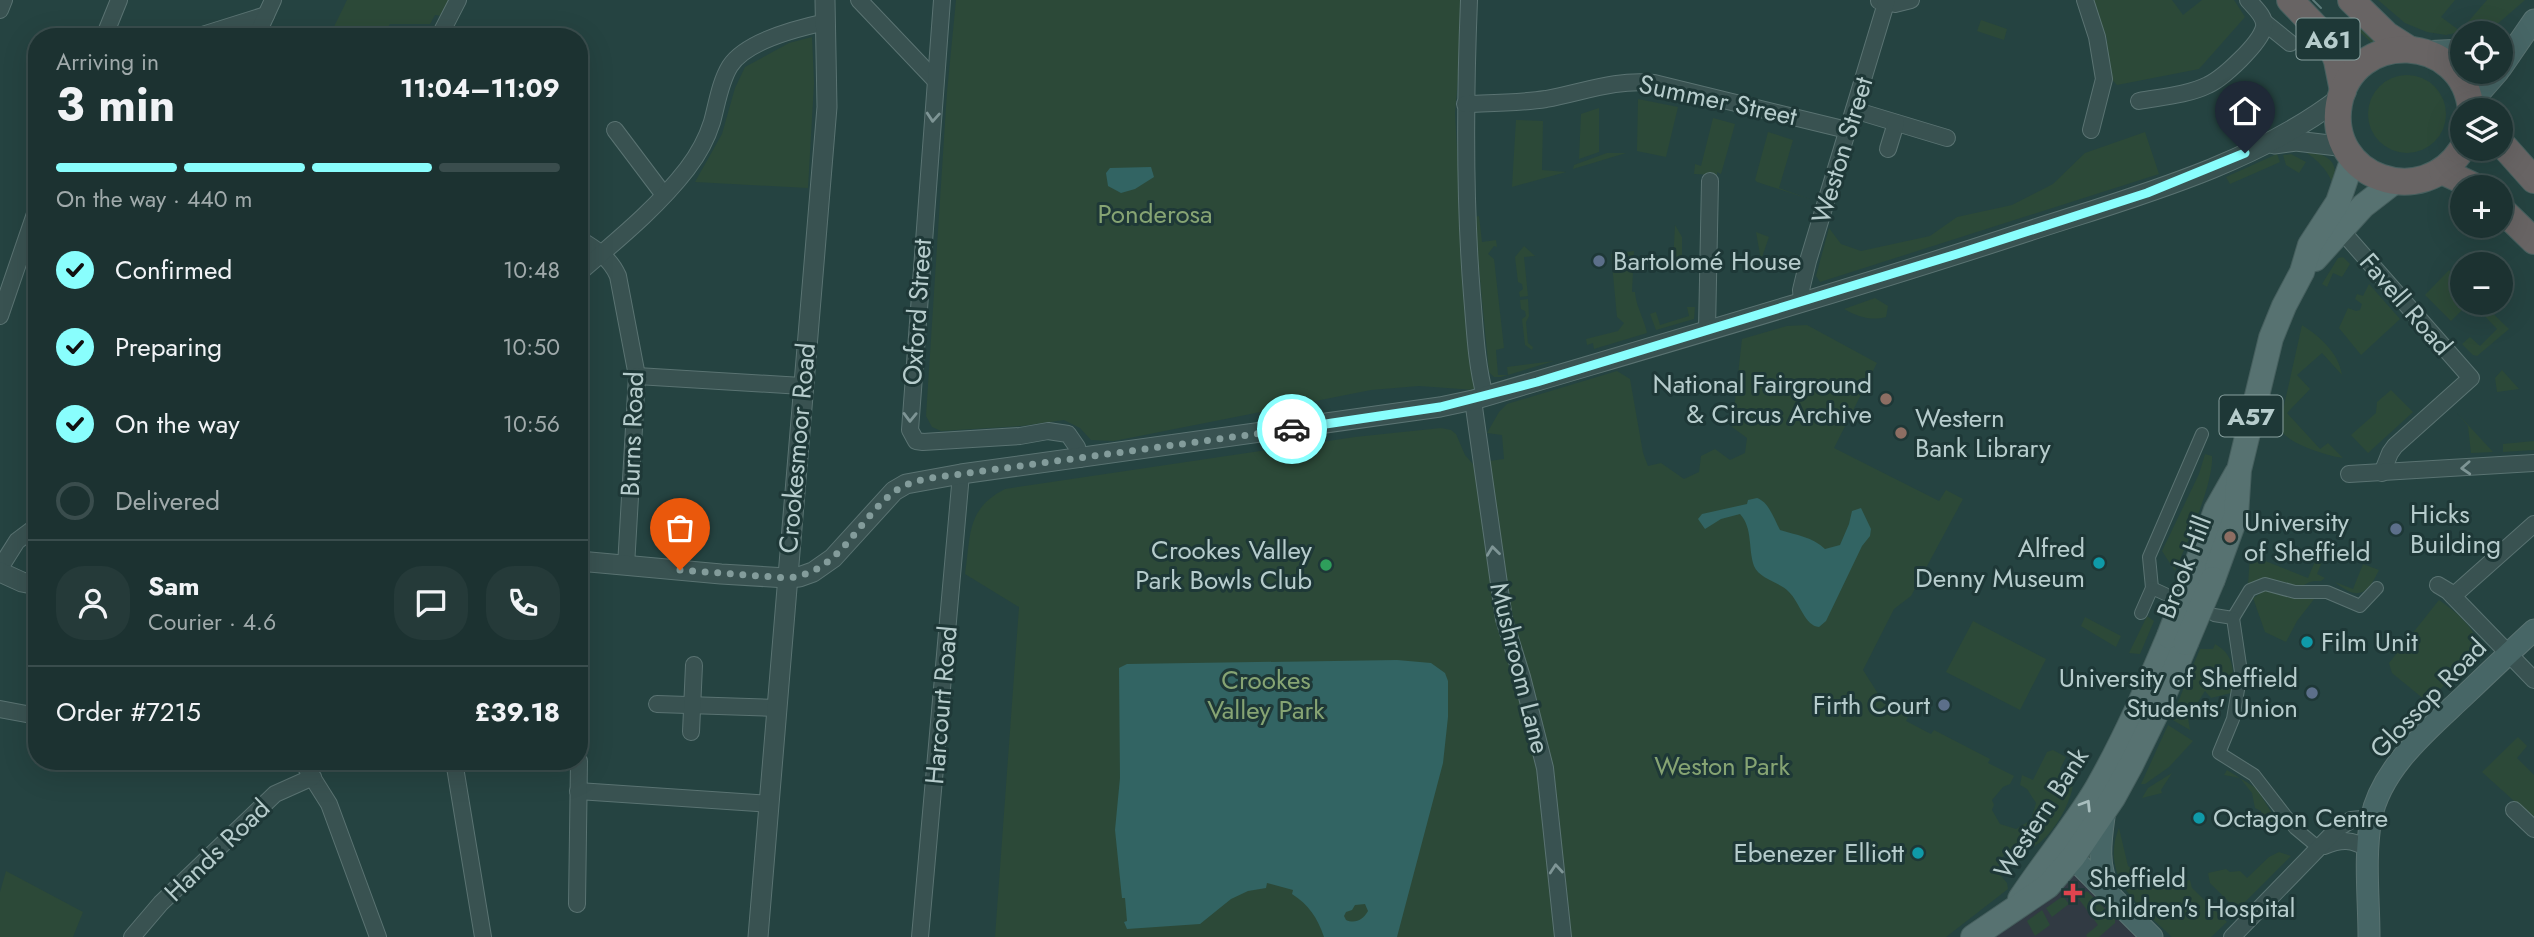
<!DOCTYPE html>
<html lang="en">
<head>
<meta charset="utf-8">
<style>
  :root { --surface:#1c3231; --page:#253a39; --text:#f1f3f6; --muted:#a0aaab; --line:#3a4d4d; --accent:#89fefd }
  body { margin:0; font-family:Jost,sans-serif; background:var(--page); color:var(--text); height:100vh; display:flex; flex-direction:column; font-size:26px; white-space:nowrap }
  * { box-sizing:border-box; margin:0 }
  p { font-size:23px; color:var(--muted) }
  .icon { flex:none; width:38px; height:38px; fill:none; stroke:currentColor; stroke-width:2; stroke-linecap:round; stroke-linejoin:round }
  .map { position:relative; flex:1; overflow:hidden }
  .sheet { position:absolute; left:28px; top:28px; width:560px; height:742px; display:flex; flex-direction:column; background:var(--surface); border-radius:28px; box-shadow:0 7px 28px #0002,0 0 0 2px var(--line) }
  .sheet>* { flex:none }
  .fabs { position:absolute; left:2450px; top:21px; display:grid; gap:14px }
  .fabs a { display:grid; place-items:center; width:63px; height:63px; border-radius:50%; background:var(--surface); box-shadow:0 7px 28px #0002,0 0 0 2px var(--line); font-size:35px }
  .pin { position:absolute; display:grid; place-items:center; width:60px; height:60px; color:#fff; margin:-72px -30px; border-radius:50% 50% 50% 0; rotate:-45deg; box-shadow:0 0 7px #0007 }
  .pin .icon { rotate:45deg }
  .courier { position:absolute; display:grid; place-items:center; width:70px; height:70px; margin:-35px; border:5px solid #89fefd; border-radius:50%; background:#fff; color:#222; box-shadow:0 2px 9px #0007 }
  .summary em { font-style:normal; font-weight:700 }
  .summary div { display:flex; flex-direction:column-reverse }
  .summary { display:flex; align-items:center; justify-content:space-between; height:119px; padding:0 28px }
  h1 { font-size:46px; font-weight:700; line-height:52px }
  .bar { display:grid; grid-template-columns:repeat(4,1fr); gap:10px 7px; align-content:center; height:84px; padding:0 28px }
  .bar i { height:9px; border-radius:5px; background:var(--line) }
  .bar .on { background:var(--accent) }
  .bar p { grid-column:span 4 }
  .line { display:flex; align-items:center; gap:18px; padding:0 28px; border-top:2px solid var(--line) }
  .line div { flex:1 }
  .round { display:grid; place-items:center; flex:none; width:74px; height:74px; border-radius:28px; background:var(--page) }
  ol { padding:0 28px; list-style:none }
  li { display:flex; align-items:center; gap:21px; height:77px }
  li p { margin-inline-start:auto }
  li .icon { padding:7px; border-radius:50%; background:var(--accent); color:#111; stroke-width:4 }
  li:last-child { color:var(--muted) }
  li i { width:38px; height:38px; border:4px solid var(--line); border-radius:50% }
  .map>svg:first-child { display:block }
</style>
</head>
<body>
<div class="map">
<svg width="2534" height="937" viewBox="0 0 2534 937">
  <rect width="100%" height="100%" fill="#254341"/>
  <polygon fill="#313a43" points="2073,857 2152,937 1973,937"/>
  <g fill="#2c4938">
    <polygon points="347,0 450,0 442,16 435,15 430,24 390,24 382,37 329,37"/>
    <polygon points="956,0 1465,0 1455,113 1468,348 1475,390 1419,386 1371,390 1114,441 1091,440 1080,428 1064,420 1022,426 941,431 932,427 926,416 947,92"/>
    <polygon points="2093,0 2172,0 2183,15 2202,0 2234,0 2245,17 2199,69 2117,85 2105,72 2107,39"/>
    <polygon points="2378,0 2455,0 2441,17 2460,31 2487,0 2525,0 2495,26 2478,32 2460,32 2446,35 2427,32 2405,23"/>
    <polygon points="1981,20 2007,29 2004,40 1977,31"/>
    <polygon points="2330,25 2338,27 2357,53 2372,43 2353,26 2360,25 2385,47 2352,68"/>
    <polygon points="812,37 814,83 808,188 695,182 722,134 735,88 745,67 789,43"/>
    <circle cx="2407" cy="114" r="39"/>
    <polygon points="1638,99 1678,107 1666,157 1637,151"/>
    <polygon points="1599,108 1599,152 1579,159 1581,114"/>
    <polygon points="1713,118 1735,124 1721,174 1717,172 1717,175 1694,174 1695,164 1701,166"/>
    <polygon points="1516,120 1543,121 1542,170 1566,172 1512,187"/>
    <polygon points="1768,132 1793,140 1779,188 1812,200 1757,182 1755,180"/>
    <polygon points="2145,132 2159,174 1820,282 1816,276 1829,228 1841,244 1861,251 1930,236 1957,217 2012,205 2053,184 2085,153"/>
    <path d="M2302,150C2324,154 2341,158 2333,185C2329,171 2315,157 2302,150Z"/>
    <polygon points="1607,153 1626,153 1573,169 1574,165"/>
    <polygon points="2277,154 2280,162 2230,184 2226,177"/>
    <polygon points="2291,154 2306,162 2299,173 2286,165 2283,155"/>
    <polygon points="1479,216 1482,242 1496,240 1497,247 1494,246 1488,254 1494,259 1504,348 1496,350 1498,375 1508,375 1507,367 1554,361 1501,377 1494,377 1489,372 1474,217"/>
    <polygon points="1675,225 1682,237 1682,266 1673,265"/>
    <polygon points="1756,232 1769,237 1761,260"/>
    <polygon points="1524,246 1535,256 1524,257 1528,296 1520,297 1519,292 1523,289 1522,284 1518,282 1515,257"/>
    <path d="M1634,251L1632,292H1635C1636,307 1644,318 1647,333L1594,349L1593,343L1587,345L1586,339L1618,331L1624,323L1617,317L1611,254Z"/>
    <polygon points="2343,257 2350,264 2342,277 2333,273 2327,287 2322,284 2338,258"/>
    <polygon points="2449,270 2462,284 2462,303 2469,303 2451,321 2425,295"/>
    <polygon points="2369,284 2400,319 2361,355 2339,328 2348,308 2356,311 2360,310 2362,304 2355,299 2357,294 2363,296"/>
    <path d="M1875,298L1888,306L1886,317C1871,321 1858,317 1844,309Z"/>
    <polygon points="1528,299 1529,316 1526,322 1528,343 1533,347 1532,350 1525,345 1522,319 1526,316 1525,311 1521,309 1520,300"/>
    <polygon points="2485,306 2509,329 2477,356 2473,355 2462,344 2470,337 2480,346 2497,329 2480,311"/>
    <polygon points="1687,307 1695,307 1694,319 1656,330 1650,314 1656,312 1660,325 1689,316"/>
    <path d="M1807,325L1877,363L1834,448L1939,501L1946,490L1963,499L1911,596L1894,609L1863,670L1884,703L1908,717L1906,721L1931,734L1934,730L1990,759L1988,763L2014,776L2010,784L2003,787L1992,800L1994,805L1992,810L2000,824L2016,829L2031,820L2036,803L2027,789L2020,785L2022,775L2033,780L2047,752L2053,750L2066,757L2060,769L2065,776L2064,781L2073,785C2070,806 2050,841 2029,849C2022,852 2013,850 2006,850L1997,871L2007,883L2008,889L1946,937H1567L1561,886L1507,614L1489,461L1504,459L1502,435L1487,433L1499,412L1507,404L1617,371L1630,379L1643,453L1648,466L1661,463L1684,479L1699,472L1701,456L1715,449L1730,460L1745,453L1747,438L1732,427L1742,339L1787,326Z"/>
    <path d="M2302,325C2319,336 2339,353 2342,375L2322,353L2297,375L2310,389L2287,413L2320,449L2328,443L2343,458C2325,455 2288,444 2279,428Z"/>
    <polygon points="2502,370 2519,389 2497,392 2495,378"/>
    <polygon points="2391,390 2413,412 2368,453 2351,435 2376,413 2377,402"/>
    <polygon points="2457,413 2493,452 2471,453 2468,426"/>
    <path d="M1441,428L1451,430L1456,434L1465,455L1479,471L1485,547L1497,615L1527,723L1539,782L1558,937H995L1019,607L965,574C971,535 966,509 1005,489L1355,437Z"/>
    <polygon points="2534,441 2534,450 2503,452 2503,444"/>
    <path d="M2205,454L2212,456C2214,482 2186,546 2175,571L2162,551L2199,474Z"/>
    <path d="M2321,547L2327,550L2317,574L2325,578L2321,581C2312,581 2311,581 2304,585C2292,591 2279,583 2268,578L2248,585L2250,555L2308,578Z"/>
    <path d="M2363,564L2379,570C2367,595 2358,601 2335,582L2353,589Z"/>
    <polygon points="2267,589 2315,598 2297,621 2286,642 2265,632 2253,598"/>
    <path d="M2439,600C2455,611 2487,636 2475,656L2431,698L2428,696L2425,700L2392,673L2389,663Z"/>
    <polygon points="2147,616 2154,621 2140,654 2129,653"/>
    <polygon points="2085,617 2121,636 2116,647 2081,626"/>
    <polygon points="1973,621 2046,659 2020,710 1946,672"/>
    <path d="M2215,644C2235,655 2235,673 2231,693L2211,698L2205,691L2188,718L2190,730L2171,719L2200,649H2213Z"/>
    <polygon points="2168,725 2193,741 2169,767 2145,784 2141,784"/>
    <polygon points="2518,737 2527,746 2517,758 2534,775 2534,819 2482,772"/>
    <polygon points="2227,770 2256,788 2277,821 2263,824 2261,811 2255,808 2252,793 2240,778 2224,775"/>
    <polygon points="2172,773 2161,790 2162,793 2142,798 2148,788"/>
    <path d="M2119,828L2128,866L2150,883L2163,886L2190,880L2192,888L2227,922L2211,937H2172C2140,906 2099,878 2119,828Z"/>
    <polygon points="2279,852 2291,856 2237,910 2210,883 2208,873 2226,869 2230,872 2240,871 2247,878 2269,857"/>
    <polygon points="6,871 83,912 73,937 0,937 0,892"/>
    <polygon points="2087,891 2115,919 2115,923 2099,937 2087,937 2086,935 2098,925 2078,898"/>
    <polygon points="2063,896 2069,904 2052,917 2046,908"/>
    <polygon points="2042,910 2050,925 2035,936 2027,921"/>
  </g>
  <g fill="#326463" fill-rule="evenodd">
    <polygon points="1151,167 1154,177 1135,189 1121,193 1108,186 1106,173 1110,168"/>
    <path d="M1757,498C1769,502 1774,519 1780,530C1796,535 1813,537 1825,549L1840,545L1849,524L1852,511L1861,508L1871,529L1870,536L1862,546L1826,621L1819,627C1805,626 1800,603 1789,592C1780,582 1759,579 1754,566C1748,549 1753,528 1740,514L1721,519L1705,529L1698,519L1702,514L1747,504L1748,500Z"/>
    <path d="M1397,660L1431,663L1445,673L1448,681V717L1443,763L1397,937H1324C1317,917 1309,905 1292,894L1293,890L1267,883L1266,888L1248,891L1231,899L1200,924L1127,929L1124,922L1127,921L1125,898H1122L1115,830L1120,778L1119,668L1127,664ZM1365,904L1368,911C1363,920 1355,924 1346,920L1344,916L1346,912L1352,910L1355,905Z"/>
  </g>
  <g fill="none" stroke-linecap="round" stroke-linejoin="round">
    <defs>
      <g id="pedestrian">
        <polyline points="2165,594 2152,588 2149,557 2202,434"/>
        <polyline points="2141,613 2152,588"/>
        <polyline points="2214,615 2233,618 2250,590 2265,584 2295,592 2327,592 2360,606 2377,588"/>
        <polyline points="2233,618 2241,672 2233,719 2219,753 2254,775 2295,828 2319,848"/>
      </g>
      <g id="minor">
        <polyline points="859,0 935,80"/>
        <polyline points="942,0 910,430 916,441 923,442 1020,436 1048,431 1068,434 1077,447 1080,459"/>
        <path d="M1469,0C1465,99 1464,196 1472,295C1475,329 1476,363 1485,396"/>
        <polyline points="2085,0 2097,37 2104,79 2091,130"/>
        <polyline points="1879,1 1895,4 1911,0"/>
        <polyline points="0,10 4,0"/>
        <polyline points="2264,22 2290,43"/>
        <polyline points="440,35 458,0"/>
        <polyline points="104,37 119,0"/>
        <polyline points="196,37 266,15"/>
        <polyline points="256,37 273,0"/>
        <path d="M2139,101C2161,97 2188,95 2208,85C2223,78 2260,44 2264,27C2266,17 2254,7 2248,0"/>
        <path d="M1465,104C1492,103 1520,103 1546,99C1584,92 1615,79 1654,83L1847,130"/>
        <polyline points="1854,110 1947,138"/>
        <polyline points="615,130 664,195"/>
        <polyline points="1888,149 1896,123"/>
        <polyline points="2341,230 2471,378 2395,446 2390,453 2382,473"/>
        <path d="M579,239C596,249 610,258 618,276L637,376L626,566"/>
        <path d="M579,273C616,241 657,208 687,169C697,156 707,138 712,122C717,104 720,82 730,66C746,41 798,28 826,22"/>
        <polyline points="1802,302 1801,290 1808,261 1887,0"/>
        <polyline points="0,316 37,208"/>
        <polyline points="1707,330 1710,181"/>
        <polyline points="637,376 802,386"/>
        <polyline points="1473,400 1504,619 1522,677 1545,768 1563,937"/>
        <polyline points="2349,474 2534,463"/>
        <polyline points="0,568 17,541 37,526"/>
        <polyline points="2438,585 2448,591 2534,680"/>
        <polyline points="2453,596 2534,524"/>
        <polyline points="657,704 777,708"/>
        <polyline points="0,709 37,716"/>
        <polyline points="691,732 694,665"/>
        <polyline points="302,761 329,804 378,937"/>
        <polyline points="454,761 483,937"/>
        <polyline points="578,791 770,804"/>
        <polyline points="2514,810 2534,829"/>
        <path d="M2324,846C2342,839 2351,839 2369,849"/>
        <polyline points="577,904 579,761"/>
        <polyline points="132,937 161,903 275,794 313,777"/>
        <polyline points="920,937 961,474"/>
        <polyline points="2232,937 2338,828 2351,820 2371,818"/>
      </g>
      <g id="tertiary">
        <polyline points="2274,144 2296,141 2346,147"/>
        <path d="M579,561L721,574L787,578L799,577L813,572L833,558L894,491L906,484L961,474L1440,407L1473,400C1658,345 1843,292 2026,232C2130,198 2254,165 2341,97"/>
        <polyline points="0,572 22,582 37,585"/>
        <polyline points="758,937 827,107 825,0"/>
      </g>
      <g id="secondary">
        <polyline points="2422,52 2462,50"/>
        <polyline points="2501,68 2534,20"/>
        <polyline points="2470,104 2498,72"/>
        <path d="M2105,810C2101,839 2096,864 2110,891"/>
        <polyline points="2062,847 2152,937"/>
        <path d="M2369,937C2369,899 2364,857 2371,819C2381,768 2428,730 2464,696C2487,674 2510,652 2534,630"/>
      </g>
      <g id="primary">
        <polyline points="2315,259 2363,206 2394,182"/>
        <polyline points="2194,571 2216,510 2237,473"/>
        <polyline points="2213,579 2236,516 2239,470 2271,338 2284,306 2302,272 2310,245 2338,202 2353,158"/>
        <path d="M2020,899C2045,861 2074,827 2097,788C2125,739 2147,688 2169,636"/>
        <polyline points="1973,937 2048,886 2073,857 2113,798 2131,765 2156,714 2186,643"/>
      </g>
      <g id="trunk">
        <polyline points="2290,0 2330,42 2337,61 2343,91"/>
        <polyline points="2351,0 2387,35 2409,49"/>
        <polyline points="2501,143 2534,180"/>
        <path d="M2462,149C2423,211 2326,178 2339,104C2353,28 2464,33 2471,110"/>
        <polyline points="2442,171 2476,187"/>
        <polyline points="2501,209 2534,241"/>
      </g>
    </defs>
    <use href="#pedestrian" stroke="#5a7372" stroke-width="14"/>
    <use href="#minor" stroke="#5a7372" stroke-width="18"/>
    <use href="#tertiary" stroke="#5a7372" stroke-width="21"/>
    <use href="#secondary" stroke="#5a7372" stroke-width="23"/>
    <use href="#primary" stroke="#465f5e" stroke-width="26"/>
    <use href="#trunk" stroke="#47605f" stroke-width="28"/>
    <use href="#pedestrian" stroke="#395251" stroke-width="12"/>
    <use href="#minor" stroke="#395251" stroke-width="16"/>
    <use href="#tertiary" stroke="#395251" stroke-width="19"/>
    <use href="#secondary" stroke="#476666" stroke-width="21"/>
    <use href="#primary" stroke="#577271" stroke-width="24"/>
    <use href="#trunk" stroke="#686464" stroke-width="26"/>
    <polyline stroke="#5b7a79" stroke-width="2" points="2313,0 2321,8"/>
    <defs>
      <g id="primary-bridge">
        <polyline points="2169,636 2194,571"/>
        <polyline points="2186,643 2213,579"/>
      </g>
    </defs>
    <use href="#primary-bridge" stroke="#465f5e" stroke-width="26" stroke-linecap="butt"/>
    <use href="#primary-bridge" stroke="#577271" stroke-width="24"/>
  </g>
  <defs><path id="oneway-chevron" d="M-2-3.5L2.5 0L-2 3.5" fill="none" stroke-width="1.6" stroke-linecap="round" stroke-linejoin="round" transform="scale(1.75)"/></defs>
  <g stroke="#7e9595">
    <use href="#oneway-chevron" transform="translate(933 117) rotate(94)"/>
    <use href="#oneway-chevron" transform="translate(910 417) rotate(91)"/>
    <use href="#oneway-chevron" transform="translate(2466 468) rotate(177)"/>
    <use href="#oneway-chevron" transform="translate(1493 551) rotate(-97)"/>
    <use href="#oneway-chevron" transform="translate(1556 869) rotate(-95)"/>
  </g>
  <use stroke="#a8bebe" href="#oneway-chevron" transform="translate(2086 805) rotate(-58)"/>
  <g fill="none" stroke-linecap="round" stroke-linejoin="round">
    <path stroke="#839c9b" stroke-width="7" stroke-dasharray="0 12.6" d="M680,570L787,578C840,573 856,521 894,492C912,478 939,477 961,474L1292,429"/>
    <polyline stroke="#89fefd" stroke-width="9" points="1292,429 1440,407 1537,382 1957,254 2147,193 2245,153"/>
  </g>
  <g fill="#5c6f8a" stroke="#1e3837" stroke-width="2.5">
    <circle cx="1599" cy="261" r="7"/>
    <circle cx="2396" cy="529" r="7"/>
    <circle cx="2312" cy="693" r="7"/>
    <circle cx="1944" cy="705" r="7"/>
  </g>
  <g fill="#8d6e63" stroke="#1e3837" stroke-width="2.5">
    <circle cx="1886" cy="399" r="7"/>
    <circle cx="1901" cy="433" r="7"/>
    <circle cx="2230" cy="537" r="7"/>
  </g>
  <g fill="#0f9aa8" stroke="#1e3837" stroke-width="2.5">
    <circle cx="2099" cy="563" r="7"/>
    <circle cx="2307" cy="642" r="7"/>
    <circle cx="2199" cy="818" r="7"/>
    <circle cx="1918" cy="853" r="7"/>
  </g>
  <circle fill="#2e9e5b" stroke="#1e3837" stroke-width="2.5" cx="1326" cy="565" r="7"/>
  <path fill="#e0444e" stroke="#1e3837" stroke-width="2.5" d="M2069.5 882.5h7v7h7v7h-7v7h-7v-7h-7v-7h7z"/>
  <g text-anchor="middle" dominant-baseline="central" stroke-width="6" stroke-linejoin="round" paint-order="stroke">
    <g fill="#1e3837" stroke="#88a09f" stroke-width="2">
      <rect x="2296.5" y="18.5" width="63" height="41" rx="5"/>
      <rect x="2219.5" y="395.5" width="63" height="41" rx="5"/>
    </g>
    <g font-size="24" font-weight="bold" fill="#b6cccc">
      <text x="2328" y="39">A61</text>
      <text x="2251" y="416">A57</text>
    </g>
    <g font-size="26" fill="#b6cccc" stroke="#1e3837">
      <text transform="translate(1718 100) rotate(12)">Summer Street</text>
      <text transform="translate(1842 150) rotate(-73)">Weston Street</text>
      <text transform="translate(2406 304) rotate(49)">Favell Road</text>
      <text transform="translate(917 312) rotate(-86)">Oxford Street</text>
      <text transform="translate(632 434) rotate(-88)">Burns Road</text>
      <text transform="translate(797 448) rotate(-85)">Crookesmoor Road</text>
      <text transform="translate(2184 567) rotate(-69)">Brook Hill</text>
      <text transform="translate(1520 668) rotate(76)">Mushroom Lane</text>
      <text transform="translate(2428 698) rotate(-46)">Glossop Road</text>
      <text transform="translate(941 705) rotate(-85)">Harcourt Road</text>
      <text transform="translate(2041 813) rotate(-57)">Western Bank</text>
      <text transform="translate(217 850) rotate(-44)">Hands Road</text>
    </g>
    <g font-size="26" fill="#86a473" stroke="#1e3837">
      <text x="1155" y="214">Ponderosa</text>
      <text x="1266" y="680">Crookes<tspan x="1266" dy="30">Valley Park</tspan></text>
      <text x="1722" y="766">Weston Park</text>
    </g>
    <g font-size="26" fill="#b6cccc" stroke="#1e3837" text-anchor="start">
      <text x="1613" y="261">Bartolomé House</text>
      <text x="1872" y="384" text-anchor="end">National Fairground<tspan x="1872" dy="30">&amp; Circus Archive</tspan></text>
      <text x="1915" y="418">Western<tspan x="1915" dy="30">Bank Library</tspan></text>
      <text x="2410" y="514">Hicks<tspan x="2410" dy="30">Building</tspan></text>
      <text x="2244" y="522">University<tspan x="2244" dy="30">of Sheffield</tspan></text>
      <text x="2085" y="548" text-anchor="end">Alfred<tspan x="2085" dy="30">Denny Museum</tspan></text>
      <text x="1312" y="550" text-anchor="end">Crookes Valley<tspan x="1312" dy="30">Park Bowls Club</tspan></text>
      <text x="2321" y="642">Film Unit</text>
      <text x="2298" y="678" text-anchor="end">University of Sheffield<tspan x="2298" dy="30">Students' Union</tspan></text>
      <text x="1930" y="705" text-anchor="end">Firth Court</text>
      <text x="2213" y="818">Octagon Centre</text>
      <text x="1904" y="853" text-anchor="end">Ebenezer Elliott</text>
      <text x="2089" y="878">Sheffield<tspan x="2089" dy="30">Children's Hospital</tspan></text>
    </g>
  </g>
</svg>
<div class="fabs">
<a><svg class="icon" aria-label="locate" viewBox="0 0 24 24"><circle cx="12" cy="12" r="6"/><path d="M12 2v4M12 18v4M2 12h4M18 12h4"/></svg></a>
<a><svg class="icon" aria-label="layers" viewBox="0 0 24 24"><path d="M12 4l9 5-9 5-9-5zM3 14l9 5 9-5"/></svg></a>
<a>+</a>
<a>−</a>
</div>
<div class="pin" style="left:680px;top:570px;background:#ea580c"><svg class="icon" aria-label="bag" viewBox="0 0 24 24"><path d="M5 8h14l-1 12H6zM9 8a3 3 0 0 1 6 0"/></svg></div>
<div class="pin" style="left:2245px;top:153px;background:#1f2937"><svg class="icon" aria-label="home" viewBox="0 0 24 24"><path d="M3 11l9-7 9 7M6 9v11h12V9"/></svg></div>
<div class="courier" style="left:1292px;top:429px"><svg class="icon" aria-label="car" viewBox="0 0 24 24"><path d="M5 17H2v-5l4-1 3-4h7l3 4 3 1v5h-3M9 17h6M6 11h13"/><circle cx="7" cy="17" r="2"/><circle cx="17" cy="17" r="2"/></svg></div>
<section class="sheet">
<div class="summary"><div><h1>3 min</h1><p>Arriving in</p></div><em>11:04–11:09</em></div>
<div class="bar"><i class="on"></i><i class="on"></i><i class="on"></i><i></i><p>On the way · 440 m</p></div>
<ol>
<li><svg class="icon" aria-label="check" viewBox="0 0 24 24"><path d="M5 12l5 5 9-10"/></svg>Confirmed<p>10:48</p></li>
<li><svg class="icon" aria-label="check" viewBox="0 0 24 24"><path d="M5 12l5 5 9-10"/></svg>Preparing<p>10:50</p></li>
<li><svg class="icon" aria-label="check" viewBox="0 0 24 24"><path d="M5 12l5 5 9-10"/></svg>On the way<p>10:56</p></li>
<li><i></i>Delivered</li>
</ol>
<div class="line" style="height:126px"><a class="round"><svg class="icon" aria-label="person" viewBox="0 0 24 24"><circle cx="12" cy="8" r="4"/><path d="M4 21q1-7 8-7t8 7"/></svg></a><div><b>Sam</b><p>Courier · 4.6</p></div><a class="round"><svg class="icon" aria-label="chat" viewBox="0 0 24 24"><path d="M4 5h16v11H9l-5 4z"/></svg></a><a class="round"><svg class="icon" aria-label="phone" viewBox="0 0 24 24"><path d="M5 4h4l2 5-3 2q2 4 5 5l2-3 5 2v4C11 20 4 13 5 4z"/></svg></a></div>
<div class="line" style="height:91px"><div>Order #7215</div><b>£39.18</b></div>
</section>
</div>
</body>
</html>
